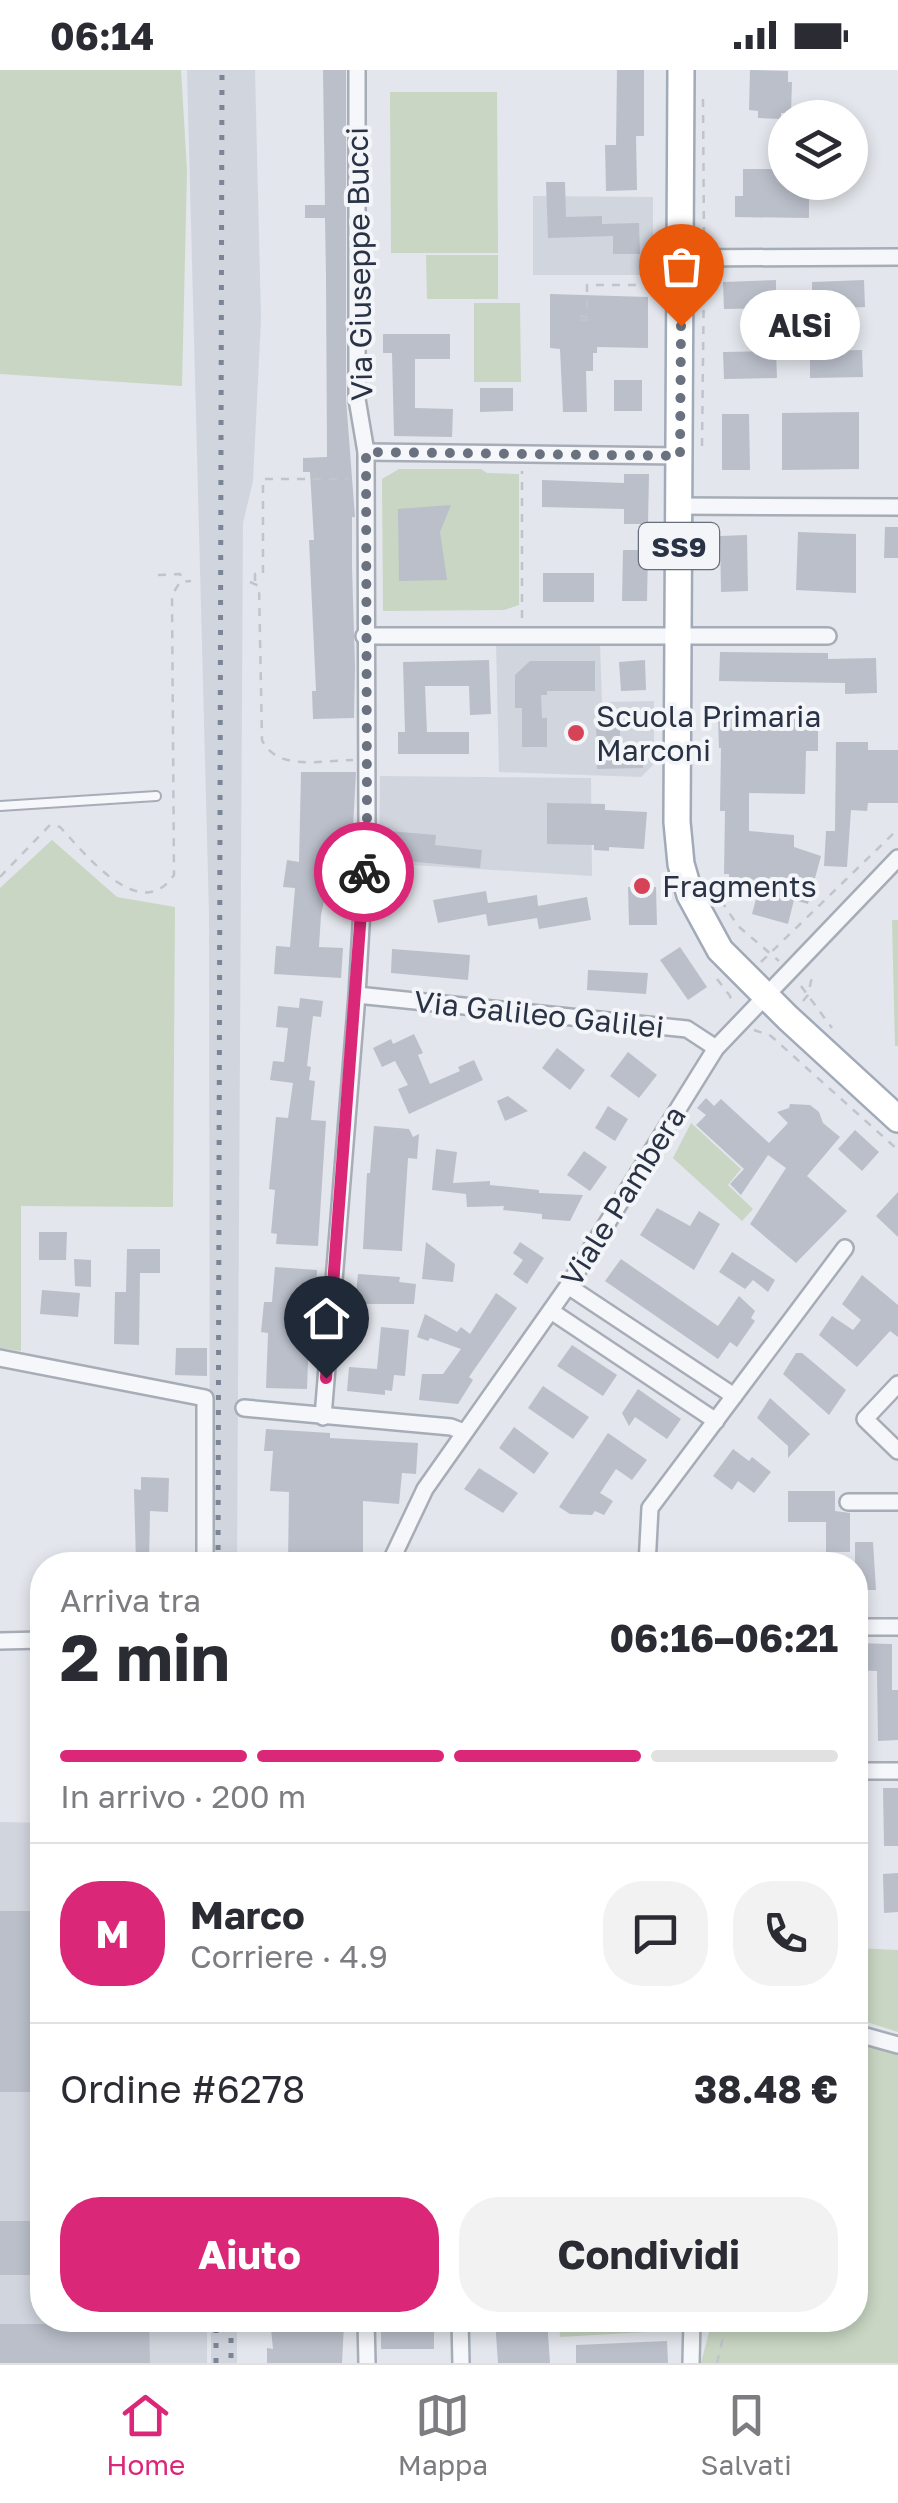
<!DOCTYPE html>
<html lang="it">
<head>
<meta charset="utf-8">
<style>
  :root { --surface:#fff; --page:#f2f2f3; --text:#2b2b33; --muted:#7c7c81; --line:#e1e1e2; --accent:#db2777 }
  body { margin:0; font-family:"Golos Text",sans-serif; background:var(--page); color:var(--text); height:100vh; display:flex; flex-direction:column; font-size:38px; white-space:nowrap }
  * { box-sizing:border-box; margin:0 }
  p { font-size:32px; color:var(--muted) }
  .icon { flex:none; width:55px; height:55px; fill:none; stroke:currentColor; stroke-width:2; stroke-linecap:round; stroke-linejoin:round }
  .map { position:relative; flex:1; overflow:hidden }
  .drawer { position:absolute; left:30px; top:1482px; width:838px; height:780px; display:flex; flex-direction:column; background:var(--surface); border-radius:40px; box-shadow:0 5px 15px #0003 }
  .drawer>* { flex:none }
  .fabs { position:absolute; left:768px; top:30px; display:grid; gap:20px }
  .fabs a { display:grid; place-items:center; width:100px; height:100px; border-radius:50%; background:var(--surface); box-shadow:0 5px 15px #0003; font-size:50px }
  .pin { position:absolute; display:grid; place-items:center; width:85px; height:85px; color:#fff; margin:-102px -42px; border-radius:50% 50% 50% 0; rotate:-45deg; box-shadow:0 0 10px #0007 }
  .pin .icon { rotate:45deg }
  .courier { position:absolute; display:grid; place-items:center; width:100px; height:100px; margin:-50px; border:8px solid #db2777; border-radius:50%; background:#fff; color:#222; box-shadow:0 2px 12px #0007 }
  .bubble { position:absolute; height:70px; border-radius:35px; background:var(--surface); box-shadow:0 5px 15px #0003; font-size:32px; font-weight:700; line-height:70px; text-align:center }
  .head em { font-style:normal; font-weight:700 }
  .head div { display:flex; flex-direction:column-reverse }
  .head { display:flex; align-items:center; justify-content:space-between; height:170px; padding:0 30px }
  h1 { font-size:65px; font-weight:700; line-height:75px }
  .bar { display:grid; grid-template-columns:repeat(4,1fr); gap:15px 10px; align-content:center; height:120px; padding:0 30px }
  .bar i { height:12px; border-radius:8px; background:var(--line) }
  .bar .selected { background:var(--accent) }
  .bar p { grid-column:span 4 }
  .line { display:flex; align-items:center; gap:25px; padding:0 30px; border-top:2px solid var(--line) }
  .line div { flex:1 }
  .round { display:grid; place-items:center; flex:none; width:105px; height:105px; border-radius:40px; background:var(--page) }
  .cta { display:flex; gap:20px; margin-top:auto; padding:20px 30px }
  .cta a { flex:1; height:115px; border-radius:40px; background:var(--accent); color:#fff; font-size:40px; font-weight:700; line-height:115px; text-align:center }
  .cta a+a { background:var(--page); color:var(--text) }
  .status { display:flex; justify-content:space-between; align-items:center; height:70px; padding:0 50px; background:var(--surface); direction:ltr }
  .status svg { height:28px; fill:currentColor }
  .menu { display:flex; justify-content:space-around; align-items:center; height:140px; border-top:2px solid var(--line); background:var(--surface); font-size:28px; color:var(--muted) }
  .menu a { display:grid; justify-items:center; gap:5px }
  .menu .selected { color:var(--accent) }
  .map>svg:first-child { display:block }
</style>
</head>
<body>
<div class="status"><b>06:14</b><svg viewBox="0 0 49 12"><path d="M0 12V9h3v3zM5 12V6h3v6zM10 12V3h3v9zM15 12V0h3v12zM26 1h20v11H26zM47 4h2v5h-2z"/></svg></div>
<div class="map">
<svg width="898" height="2293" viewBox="0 0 898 2293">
  <rect width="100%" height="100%" fill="#e3e6ec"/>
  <g fill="#d1d5de">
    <polygon points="187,0 255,0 261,249 253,411 243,453 237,1495 210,1495 209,844"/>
    <polygon points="533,126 653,127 653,205 533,205"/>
    <polygon points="496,572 600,575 602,632 654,631 654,694 641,707 499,702"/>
    <polygon points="380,706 591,708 592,806 379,793"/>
    <polygon points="0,1752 42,1753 42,2250 207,2250 207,2293 0,2293"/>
    <rect x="211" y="2250" width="26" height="43"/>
  </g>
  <g fill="#c8d6c3">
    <polygon points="0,0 181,0 187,100 182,316 0,304"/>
    <polygon points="390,22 497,22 498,183 391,183"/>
    <polygon points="426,185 498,185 498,229 427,229"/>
    <polygon points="474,233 520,233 521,312 474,312"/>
    <polygon points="399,399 481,399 487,403 519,404 519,535 504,540 383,541 382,409"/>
    <polygon points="52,770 117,827 175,837 173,1137 21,1136 21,1281 0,1278 0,818"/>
    <polygon points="892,850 898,850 898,976 895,976"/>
    <polygon points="691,1053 741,1099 728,1115 753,1139 742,1151 673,1088"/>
    <polygon points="855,1878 898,1880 898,1962 867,1952 855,1942"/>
    <polygon points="855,1967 898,1981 898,2293 701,2293 712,2250 855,2250"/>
    <polygon points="559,2250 664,2250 664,2261 560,2267"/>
  </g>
  <g fill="#babfca">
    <polygon points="323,0 346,0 346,329 355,447 352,447 352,497 355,597 354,648 313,649 312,621 316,621 309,470 314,470 310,402 303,402 303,388 327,387 326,206 325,148 305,148 305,135 325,135"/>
    <polygon points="617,0 644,0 644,66 636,66 637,120 606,121 605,75 616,75"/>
    <polygon points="750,0 788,1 788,12 792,12 791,43 781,43 781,49 758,48 758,41 749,40"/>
    <polygon points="743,99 785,99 785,112 809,112 809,148 735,147 735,126 743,126"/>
    <polygon points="546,112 565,112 566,147 602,146 602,154 639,153 640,184 613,184 613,166 548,168"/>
    <polygon points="776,210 776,238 724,239 723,212"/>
    <polygon points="864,210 865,237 812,239 812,212"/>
    <polygon points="550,224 648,227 648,278 597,277 597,283 593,283 593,301 586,301 587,342 563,342 560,279 550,278"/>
    <polygon points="383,264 450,264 450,289 415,289 415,338 453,339 452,367 394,366 392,283 383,283"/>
    <polygon points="862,280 863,307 810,308 810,281"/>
    <polygon points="776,281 777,308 724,309 723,282"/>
    <rect x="614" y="310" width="28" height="31"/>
    <polygon points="480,318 513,318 513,341 480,342"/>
    <polygon points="859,342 859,399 782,400 782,343"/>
    <polygon points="722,344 749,344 750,400 722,400"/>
    <polygon points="624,404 649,404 648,454 624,454 624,439 542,437 542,410 624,413"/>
    <polygon points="451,435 440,462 447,510 399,511 398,439"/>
    <polygon points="885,457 898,457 898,488 884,488"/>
    <polygon points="798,462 856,464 856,523 796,520"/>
    <polygon points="747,465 748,521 721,522 720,466"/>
    <polygon points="623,480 648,480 647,531 622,531"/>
    <rect x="543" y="503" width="51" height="29"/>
    <polygon points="720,582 828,583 828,589 876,588 877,623 845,624 845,613 719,611"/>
    <polygon points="489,590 491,644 470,645 469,616 425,616 427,662 469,662 469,684 398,684 398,662 405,662 403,592"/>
    <polygon points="645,590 646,620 621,621 619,592"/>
    <polygon points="530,591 595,591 595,621 547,621 547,625 541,625 542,648 547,648 547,677 522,677 522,638 515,638 515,605"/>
    <polygon points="620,646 620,679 643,678 643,698 597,699 596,647"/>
    <polygon points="718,649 818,649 818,681 806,681 805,724 749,723 749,761 794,765 794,777 821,786 808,834 794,830 788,854 752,844 759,818 729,818 729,804 724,804 725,741 720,741 721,678 719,678"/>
    <polygon points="836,672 868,672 868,680 898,680 898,733 868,733 867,741 851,740 847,797 824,796 826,761 835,761"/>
    <polygon points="301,702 356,702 349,830 325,827 321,845 319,877 343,878 341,908 274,904 276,876 290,877 295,818 283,817 287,790 299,792"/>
    <polygon points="547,733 605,734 605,740 647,742 644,779 609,777 609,781 594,780 594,775 547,774"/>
    <polygon points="389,761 436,765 435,775 482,780 480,798 386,789"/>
    <polygon points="628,817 656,817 657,855 629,855"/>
    <polygon points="486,821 488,833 537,825 538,836 587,827 591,850 539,859 537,848 488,856 486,844 438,853 433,830"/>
    <polygon points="680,877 707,917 688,930 660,890"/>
    <polygon points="392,879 470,885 468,910 391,903"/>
    <polygon points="588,900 648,903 646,924 587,920"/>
    <polygon points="300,928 323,931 321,947 313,946 307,996 311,997 309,1010 315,1011 311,1050 326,1051 318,1176 276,1174 277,1164 271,1163 275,1120 269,1119 276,1047 288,1048 293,1013 270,1010 273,991 284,992 288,958 276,957 278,936 299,938"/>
    <polygon points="414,964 423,983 418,985 430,1014 460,1001 458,997 474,990 483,1010 409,1044 398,1019 408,1015 395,991 382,997 373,978 391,969 393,974"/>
    <polygon points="557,978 585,1000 570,1020 542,998"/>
    <polygon points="628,982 657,1005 639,1028 610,1006"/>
    <polygon points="508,1026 528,1041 505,1051 497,1031"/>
    <polygon points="706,1028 714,1036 721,1029 769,1073 788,1053 777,1042 789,1038 790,1034 810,1035 819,1042 823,1053 840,1067 807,1106 847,1141 796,1193 750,1154 786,1098 768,1085 741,1125 730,1114 744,1099 696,1055 706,1045 697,1038"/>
    <polygon points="608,1036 628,1049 615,1071 595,1058"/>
    <polygon points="374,1056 409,1059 413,1067 419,1064 417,1089 408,1088 402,1181 363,1179 367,1103 370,1103"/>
    <polygon points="855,1060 879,1082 862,1101 838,1079"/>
    <polygon points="436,1079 457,1082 453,1113 490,1111 490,1115 539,1120 539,1123 583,1125 570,1151 542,1149 542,1144 503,1140 504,1136 467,1137 466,1124 432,1120"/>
    <polygon points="584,1081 607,1097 590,1121 567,1105"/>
    <polygon points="898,1122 898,1167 876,1146"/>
    <polygon points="657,1138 690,1156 699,1141 720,1154 694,1200 640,1165"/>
    <polygon points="39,1162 67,1162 66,1190 39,1190"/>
    <polygon points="426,1172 455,1194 453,1212 422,1209"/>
    <polygon points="520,1172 544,1188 527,1214 513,1204 523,1190 513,1183"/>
    <polygon points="127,1179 160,1179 160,1203 140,1203 139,1275 114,1274 115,1222 126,1222"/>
    <polygon points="732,1182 775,1210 768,1222 753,1210 745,1219 719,1202"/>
    <polygon points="74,1189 91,1190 91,1217 75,1216"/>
    <polygon points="621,1189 718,1256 739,1226 755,1241 751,1248 755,1251 737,1277 730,1272 718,1289 605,1211"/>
    <polygon points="275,1197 317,1200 314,1266 309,1266 307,1319 266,1318 268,1263 261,1262 264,1232 272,1232"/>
    <polygon points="358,1204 400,1207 399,1212 416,1214 414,1234 355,1234"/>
    <polygon points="862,1205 898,1235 898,1267 890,1261 857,1297 819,1265 832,1246 853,1260 861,1250 842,1234"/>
    <polygon points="42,1220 80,1223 78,1247 40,1244"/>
    <polygon points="496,1223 517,1238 469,1307 473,1310 458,1334 419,1330 422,1304 443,1304 461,1279 430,1268 428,1271 417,1267 425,1244 457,1262 461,1257 470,1264"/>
    <polygon points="381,1257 409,1260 405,1306 394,1305 392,1321 385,1320 385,1325 347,1321 349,1297 377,1299"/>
    <polygon points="572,1275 617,1305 603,1326 557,1296"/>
    <polygon points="176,1278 207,1278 207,1306 175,1305"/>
    <polygon points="796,1283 802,1283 846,1320 829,1345 783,1304"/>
    <polygon points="543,1316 589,1347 573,1369 528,1338"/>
    <polygon points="638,1319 681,1349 667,1369 635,1347 629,1356 622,1343"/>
    <polygon points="770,1328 810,1364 788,1388 788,1376 757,1348"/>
    <polygon points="514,1357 549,1383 534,1404 499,1378"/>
    <polygon points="266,1359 330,1363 330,1368 418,1373 416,1404 402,1403 399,1434 363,1431 363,1486 313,1485 313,1490 288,1490 289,1422 270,1421 273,1381 264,1381"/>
    <polygon points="608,1363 647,1390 632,1410 616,1399 600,1423 613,1431 604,1445 595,1441 592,1445 570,1444 559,1437"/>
    <polygon points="733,1379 749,1391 752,1387 771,1402 754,1423 738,1411 732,1420 713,1406"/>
    <polygon points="479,1398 518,1423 503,1443 464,1419"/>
    <polygon points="141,1407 169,1408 168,1442 150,1441 149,1493 136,1492 134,1419 141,1420"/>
    <polygon points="788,1421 835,1421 835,1441 850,1443 850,1482 826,1482 826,1452 788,1452"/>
    <polygon points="855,1472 873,1472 876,1520 855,1520"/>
    <polygon points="855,1573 892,1574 892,1620 898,1620 898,1670 878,1671 877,1601 855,1600"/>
    <polygon points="883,1718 898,1718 898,1776 884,1776"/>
    <polygon points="898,1803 898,1842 884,1843 883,1804"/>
    <polygon points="0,1841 42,1841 41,2022 0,2022"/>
    <rect x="0" y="2151" width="42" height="54"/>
    <polygon points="93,2250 149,2250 150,2293 0,2293 0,2254 93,2254"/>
    <rect x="381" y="2250" width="53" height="29"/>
    <polygon points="495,2250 547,2250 550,2293 498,2293"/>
    <polygon points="313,2253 344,2254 342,2293 267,2293 267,2278 273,2279 271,2259 313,2256"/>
    <polygon points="667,2271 668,2293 576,2293 576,2275"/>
  </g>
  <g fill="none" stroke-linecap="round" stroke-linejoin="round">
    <defs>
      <polyline id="lane" points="0,736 156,726"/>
      <g id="street">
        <polyline points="682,188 898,187"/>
        <polyline points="366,382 680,386"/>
        <polyline points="679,436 898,437"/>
        <polyline points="364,566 828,566"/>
        <polyline points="357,925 687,959 716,978"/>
        <polyline points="568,1216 734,1326"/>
        <polyline points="551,1241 716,1351"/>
        <polyline points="0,1288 205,1328 205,1495"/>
        <polyline points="898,1314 865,1349 898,1381"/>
        <polyline points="244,1338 451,1357 464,1362"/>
        <polyline points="323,1347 357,925 367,753 366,382 357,329 357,0"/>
        <polyline points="848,1432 898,1432"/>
        <polyline points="389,1495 425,1419 568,1216 716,978 898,788"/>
        <polyline points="647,1495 650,1438 845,1178"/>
        <polyline points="855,1557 898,1557"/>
        <polyline points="0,1571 42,1570"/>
        <polyline points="855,1701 898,1701"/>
        <polyline points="855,1959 862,1965 898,1975"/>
        <polyline points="366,2250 367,2293"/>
        <polyline points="460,2250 461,2293"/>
        <polyline points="691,2293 692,2250"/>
      </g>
      <polyline id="primary" points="681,0 677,752 681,794 690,825 720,880 788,948 898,1049"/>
    </defs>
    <use href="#lane" stroke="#a7adb7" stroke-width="12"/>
    <use href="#street" stroke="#a7adb7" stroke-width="20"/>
    <use href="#primary" stroke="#a1aab8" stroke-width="30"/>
    <g stroke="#c1c4cb" stroke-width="2.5" stroke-dasharray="8 8" stroke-linecap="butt">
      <polyline points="703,29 704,171"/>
      <polyline points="580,246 587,247 587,215 660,215"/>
      <polyline points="580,250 588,250 588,244"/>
      <polyline points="702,376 704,204"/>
      <polyline points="158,505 180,504 183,510"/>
      <polyline points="255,511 255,504 263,504 263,409 349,409"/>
      <path d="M250,512L259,516L262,670C277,702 322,690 353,690"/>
      <polyline points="522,548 522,401"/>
      <path d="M0,807L50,755L60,757C83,781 140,856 174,805L172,525L180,512L191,511"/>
      <polyline points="712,817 738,856 779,891"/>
      <polyline points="761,892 898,759"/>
      <polyline points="717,909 730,926 732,936"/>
      <polyline points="801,916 832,958"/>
      <polyline points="803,931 808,925 813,902"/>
      <polyline points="754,960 771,966 898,1080"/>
      <polyline points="717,2293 727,2250"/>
    </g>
    <use href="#lane" stroke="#f6f7fa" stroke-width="8"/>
    <use href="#street" stroke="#f6f7fa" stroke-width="15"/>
    <use href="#primary" stroke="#fff" stroke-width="25"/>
    <g stroke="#7b8596" stroke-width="5" stroke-dasharray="5 10" stroke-linecap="butt">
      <polyline points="218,1495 222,0"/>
      <polyline points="231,2253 231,2293"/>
      <polyline points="216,2293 216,2250"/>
    </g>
  </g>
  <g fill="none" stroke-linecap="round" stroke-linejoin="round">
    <polyline stroke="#6a727f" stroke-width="10" stroke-dasharray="0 18" points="364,802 367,752 366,382 680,386 681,256"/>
    <polyline stroke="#db2777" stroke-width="12" points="326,1308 364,802"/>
  </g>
  <g fill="#d64357" stroke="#f3f5f9" stroke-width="4">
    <circle cx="576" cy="663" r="10"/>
    <circle cx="642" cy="816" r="10"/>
  </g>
  <g text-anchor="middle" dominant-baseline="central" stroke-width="8" stroke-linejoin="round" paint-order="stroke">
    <rect fill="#f3f5f9" stroke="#666d7b" stroke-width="2.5" x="639" y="453" width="80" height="46" rx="8"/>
    <g font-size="28" font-weight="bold" fill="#293345">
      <text x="679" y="476">SS9</text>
    </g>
    <g font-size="30" fill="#293345" stroke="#f3f5f9">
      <text transform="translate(359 194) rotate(-91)">Via Giuseppe Bucci</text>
      <text transform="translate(539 944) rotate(6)">Via Galileo Galilei</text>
      <text transform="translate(623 1126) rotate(-58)">Viale Pambera</text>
    </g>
    <g font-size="30" fill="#293345" stroke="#f3f5f9" text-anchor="start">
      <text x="596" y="646">Scuola Primaria<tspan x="596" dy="34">Marconi</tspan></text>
      <text x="662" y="816">Fragments</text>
    </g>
  </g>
</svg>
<div class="fabs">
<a><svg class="icon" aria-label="layers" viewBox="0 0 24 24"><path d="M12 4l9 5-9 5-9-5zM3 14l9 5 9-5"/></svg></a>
</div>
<div class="pin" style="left:681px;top:256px;background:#ea580c"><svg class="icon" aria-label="bag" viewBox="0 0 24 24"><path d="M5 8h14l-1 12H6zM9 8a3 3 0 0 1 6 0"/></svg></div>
<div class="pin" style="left:326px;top:1308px;background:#1f2937"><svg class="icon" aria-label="home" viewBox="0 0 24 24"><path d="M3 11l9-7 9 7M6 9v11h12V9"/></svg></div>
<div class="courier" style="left:364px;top:802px"><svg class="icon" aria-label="bike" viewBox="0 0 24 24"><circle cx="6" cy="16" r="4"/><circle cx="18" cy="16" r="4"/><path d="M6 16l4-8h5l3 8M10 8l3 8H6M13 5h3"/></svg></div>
<div class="bubble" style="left:740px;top:220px;width:120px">AlSi</div>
<section class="drawer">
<div class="head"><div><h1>2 min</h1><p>Arriva tra</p></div><em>06:16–06:21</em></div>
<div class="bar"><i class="selected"></i><i class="selected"></i><i class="selected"></i><i></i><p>In arrivo · 200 m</p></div>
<div class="line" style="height:180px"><b class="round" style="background:var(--accent);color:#fff">M</b><div><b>Marco</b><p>Corriere · 4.9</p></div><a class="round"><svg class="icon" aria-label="chat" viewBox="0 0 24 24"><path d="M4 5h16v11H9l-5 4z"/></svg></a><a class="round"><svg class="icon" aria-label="phone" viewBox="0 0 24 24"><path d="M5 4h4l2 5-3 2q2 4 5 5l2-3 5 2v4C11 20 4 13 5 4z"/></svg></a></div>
<div class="line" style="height:130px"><div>Ordine #6278</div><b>38.48 €</b></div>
<div class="cta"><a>Aiuto</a><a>Condividi</a></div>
</section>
</div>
<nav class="menu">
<a class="selected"><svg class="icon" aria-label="home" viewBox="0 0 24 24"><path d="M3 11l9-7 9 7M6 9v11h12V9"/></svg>Home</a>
<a><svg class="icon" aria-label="map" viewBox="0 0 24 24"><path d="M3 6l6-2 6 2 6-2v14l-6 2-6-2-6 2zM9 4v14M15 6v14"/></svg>Mappa</a>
<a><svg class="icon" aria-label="saved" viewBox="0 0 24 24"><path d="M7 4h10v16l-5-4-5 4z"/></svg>Salvati</a>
</nav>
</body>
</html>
